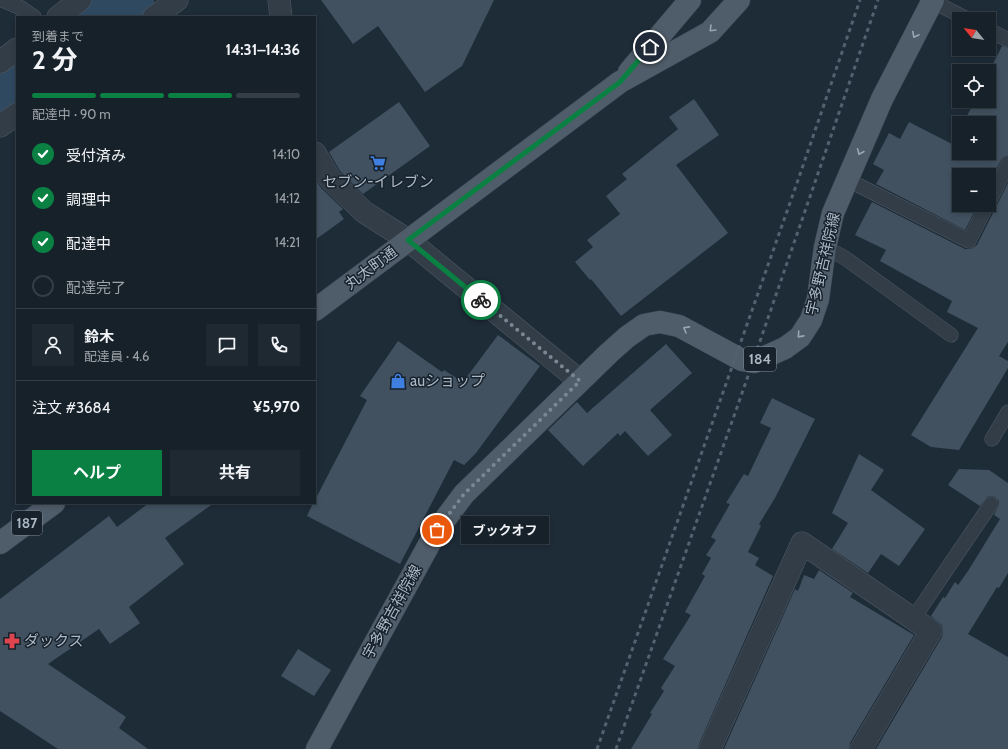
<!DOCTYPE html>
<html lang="ja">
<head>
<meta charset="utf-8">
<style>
  :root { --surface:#16212a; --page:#1f2932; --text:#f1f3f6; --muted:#9ea3a8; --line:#353e47; --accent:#0b8043 }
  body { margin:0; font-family:Cabin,"Noto Sans JP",sans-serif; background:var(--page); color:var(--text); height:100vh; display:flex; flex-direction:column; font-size:15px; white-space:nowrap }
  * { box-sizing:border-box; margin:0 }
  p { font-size:13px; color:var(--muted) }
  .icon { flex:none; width:22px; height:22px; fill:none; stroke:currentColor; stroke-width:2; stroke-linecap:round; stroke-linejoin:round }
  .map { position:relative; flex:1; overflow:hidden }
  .side { position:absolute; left:16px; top:16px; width:300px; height:488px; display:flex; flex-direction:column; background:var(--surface); border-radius:0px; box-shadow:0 2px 6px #0003,0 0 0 1px var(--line) }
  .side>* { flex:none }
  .needle { width:26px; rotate:300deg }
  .tools { position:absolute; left:952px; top:12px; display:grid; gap:8px }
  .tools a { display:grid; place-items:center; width:44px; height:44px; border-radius:0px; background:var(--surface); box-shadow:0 2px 6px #0003,0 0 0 1px var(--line); font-size:20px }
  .pin { position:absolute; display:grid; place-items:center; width:34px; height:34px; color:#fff; margin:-17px; border:2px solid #fff; border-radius:50%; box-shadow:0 1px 4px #0007 }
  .courier { position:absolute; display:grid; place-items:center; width:40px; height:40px; margin:-20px; border:3px solid #0b8043; border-radius:50%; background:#fff; color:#222; box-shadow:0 1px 5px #0007 }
  .bubble { position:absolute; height:28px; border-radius:0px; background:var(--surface); box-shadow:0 2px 6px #0003,0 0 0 1px var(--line); font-size:13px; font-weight:700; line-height:28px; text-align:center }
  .summary em { font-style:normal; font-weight:700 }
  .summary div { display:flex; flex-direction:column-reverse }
  .summary { display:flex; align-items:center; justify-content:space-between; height:68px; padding:0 16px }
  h1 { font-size:26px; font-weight:700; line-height:30px }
  .bar { display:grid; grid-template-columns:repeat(4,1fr); gap:6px 4px; align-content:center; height:48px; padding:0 16px }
  .bar i { height:5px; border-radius:3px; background:var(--line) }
  .bar .active { background:var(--accent) }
  .bar p { grid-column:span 4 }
  .line { display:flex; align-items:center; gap:10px; padding:0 16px; border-top:1px solid var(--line) }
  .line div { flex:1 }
  .round { display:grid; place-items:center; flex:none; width:42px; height:42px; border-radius:0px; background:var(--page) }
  ol { padding:0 16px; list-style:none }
  li { display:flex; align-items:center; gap:12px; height:44px }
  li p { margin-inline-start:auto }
  li .icon { padding:4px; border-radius:50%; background:var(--accent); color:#fff; stroke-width:4 }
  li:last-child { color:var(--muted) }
  li i { width:22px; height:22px; border:2px solid var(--line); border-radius:50% }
  .cta { display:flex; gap:8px; margin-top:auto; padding:8px 16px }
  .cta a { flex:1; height:46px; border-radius:0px; background:var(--accent); color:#fff; font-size:16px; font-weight:700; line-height:46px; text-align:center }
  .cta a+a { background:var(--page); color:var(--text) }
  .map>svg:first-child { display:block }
</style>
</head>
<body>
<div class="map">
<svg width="1008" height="749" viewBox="0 0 1008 749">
  <rect width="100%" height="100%" fill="#1e2c38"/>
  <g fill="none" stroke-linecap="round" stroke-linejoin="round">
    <g stroke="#2f4961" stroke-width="56">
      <polyline points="103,17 126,0"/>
      <polyline points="0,95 17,82"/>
    </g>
  </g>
  <g fill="#415160">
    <polygon points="321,0 494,0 462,66 425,92 378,26 353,44"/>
    <polygon points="1002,46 1008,48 1008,156 1004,157 1001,160 989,183 989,175 959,175 959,205 978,205 965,230 876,184 884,170 873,164 889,133 900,139 909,122 952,144 959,131 959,153 989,153 989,123 963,123 975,101 989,101 989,72"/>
    <polygon points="694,99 719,135 676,165 728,233 621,316 591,279 590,280 575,262 593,247 587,240 620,214 606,196 627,179 622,174 678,129 669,117"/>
    <polygon points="399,102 430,146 363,194 340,171 329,152"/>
    <polygon points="315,178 321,188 343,209 339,212 344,219 315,240"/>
    <polygon points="1008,183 1008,342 999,356 1008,361 1008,368 959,450 931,447 911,435 978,328 947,312 952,301 880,261 886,250 855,235 872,202 965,249 969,249 973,248 977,245"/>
    <polygon points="498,335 540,366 476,453 464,465 454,460 400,564 307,516 313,503 315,503 315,500 367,400 360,396 398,341 442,372 444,370 463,382"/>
    <polygon points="666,344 692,373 650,410 672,435 648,456 625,431 620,436 618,433 583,466 548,430 577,402 587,413"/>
    <polygon points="772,398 815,419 775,498 759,524 761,526 748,552 759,558 755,565 773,576 699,744 698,749 631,749 652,714 650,713 664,691 661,688 675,666 663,659 691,615 685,612 705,576 702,574 711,558 706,555 716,540 711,537 730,504 726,503 744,474 748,476 771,428 760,423"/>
    <polygon points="859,454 884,470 871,490 925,529 899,566 881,554 868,573 832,549 848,523 832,513"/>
    <polygon points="959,469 989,470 1008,483 1008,573 999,588 997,587 968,634 1008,657 1008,749 876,749 942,637 943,631 942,625 931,616 943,597 945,598 955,582 958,585 968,571 1000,519 994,515 999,505 999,501 995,497 991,496 987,497 980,506 948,485"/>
    <polygon points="149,503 214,503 165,538 184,564 129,607 140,623 110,644 99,629 48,664 126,717 119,728 148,749 58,749 0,711 0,599 109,516 117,527"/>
    <polygon points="819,570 853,593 850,597 914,635 850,743 849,749 724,749 795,589 798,591 804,575 814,579"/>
    <polygon points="298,649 331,670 314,696 281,676"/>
  </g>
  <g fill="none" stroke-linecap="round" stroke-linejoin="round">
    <defs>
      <g id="lane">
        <polyline points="2,0 21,8 34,17"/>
        <polyline points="932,1 967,19"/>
        <polyline points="989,30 1008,40"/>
        <polyline points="848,180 969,241 987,205"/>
        <polyline points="989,202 1008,164"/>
        <polyline points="825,247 845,258 951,335"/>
        <polyline points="992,439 1008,412"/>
        <polyline points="913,619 991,504"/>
      </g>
      <g id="street">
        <polyline points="279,0 281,17"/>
        <polyline points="58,17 80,0"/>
        <polyline points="154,17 177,0"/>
        <polyline points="0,62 17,49"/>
        <polyline points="0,126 17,114"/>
        <polyline points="315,153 330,179 364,212 408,240 580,381"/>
        <polyline points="710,749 802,543 931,631 861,749"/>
      </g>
      <g id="primary">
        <polyline points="629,72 690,0"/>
        <polyline points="315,310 620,82 710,32 739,0"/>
        <polyline points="0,543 54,503"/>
        <polyline points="317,749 437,530 464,494 609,353 627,337 644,325 660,322 679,326 742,360 754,362 785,348 800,337 811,320 818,299 825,247 833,213 882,99 933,0"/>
      </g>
    </defs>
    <use href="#lane" stroke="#4f5b66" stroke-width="15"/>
    <use href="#street" stroke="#4f5b66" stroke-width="23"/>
    <use href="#primary" stroke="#3e4955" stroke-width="23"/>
    <use href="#lane" stroke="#323d48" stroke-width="14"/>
    <use href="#street" stroke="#323d48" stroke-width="22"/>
    <use href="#primary" stroke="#4f5c69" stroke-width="22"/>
    <g stroke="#536270" stroke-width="3" stroke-dasharray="4 4" stroke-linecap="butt">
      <polyline points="597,749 797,183 860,0"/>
      <polyline points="616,749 740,399 878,0"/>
    </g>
  </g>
  <defs><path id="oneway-chevron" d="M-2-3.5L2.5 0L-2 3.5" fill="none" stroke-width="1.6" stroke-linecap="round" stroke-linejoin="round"/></defs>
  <g stroke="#99a6b3">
    <use href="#oneway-chevron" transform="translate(712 29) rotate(135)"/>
    <use href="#oneway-chevron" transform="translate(915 35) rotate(117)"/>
    <use href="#oneway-chevron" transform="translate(860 152) rotate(113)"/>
    <use href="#oneway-chevron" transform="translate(686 329) rotate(-151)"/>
    <use href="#oneway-chevron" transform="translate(800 335) rotate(132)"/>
  </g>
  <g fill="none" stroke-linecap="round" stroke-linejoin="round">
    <polyline stroke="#7a8794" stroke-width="4" stroke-dasharray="0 7.2" points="437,530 464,494 580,381 481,300"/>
    <polyline stroke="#0b8043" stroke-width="5" points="481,300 408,240 620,82 650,47"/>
  </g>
  <defs>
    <symbol id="supermarket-bare" viewBox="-9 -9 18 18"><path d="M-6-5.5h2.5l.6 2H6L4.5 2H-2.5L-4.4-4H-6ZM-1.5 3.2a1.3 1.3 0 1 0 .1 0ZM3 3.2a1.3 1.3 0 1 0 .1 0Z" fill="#3f7fe0" stroke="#17222c" stroke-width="2.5" paint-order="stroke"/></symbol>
    <symbol id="shop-bare" viewBox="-9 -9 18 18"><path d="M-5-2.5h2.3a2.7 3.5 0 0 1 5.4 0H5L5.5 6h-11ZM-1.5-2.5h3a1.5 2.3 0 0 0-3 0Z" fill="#3f7fe0" stroke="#17222c" stroke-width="2.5" paint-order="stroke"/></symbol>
    <symbol id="pharmacy-bare" viewBox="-9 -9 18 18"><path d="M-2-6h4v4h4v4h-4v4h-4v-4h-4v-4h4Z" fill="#e0444e" stroke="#17222c" stroke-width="2.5" paint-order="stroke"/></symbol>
  </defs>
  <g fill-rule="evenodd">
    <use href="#supermarket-bare" x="367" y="152" width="22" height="22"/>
    <use href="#shop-bare" x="387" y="370" width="22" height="22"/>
    <use href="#pharmacy-bare" x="1" y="630" width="22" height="22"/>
  </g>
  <g text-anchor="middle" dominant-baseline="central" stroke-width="3" stroke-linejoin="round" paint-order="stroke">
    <g fill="#17222c" stroke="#7f8b97" stroke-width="1">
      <rect x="744" y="347" width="32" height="24" rx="3"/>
      <rect x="12" y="511" width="30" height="24" rx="3"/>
    </g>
    <g font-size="14" font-weight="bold" fill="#abb8c5">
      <text x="760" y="359">184</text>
      <text x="27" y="523">187</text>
    </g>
    <g font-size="15" fill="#abb8c5" stroke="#17222c" text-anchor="start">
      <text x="378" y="182" text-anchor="middle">セブン-イレブン</text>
      <text x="410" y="381">auショップ</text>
      <text x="24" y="641">ダックス</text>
    </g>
    <g font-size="15" fill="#abb8c5" stroke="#17222c">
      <text transform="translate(823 264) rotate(-77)">宇多野吉祥院線</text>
      <text transform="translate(371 268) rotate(-37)">丸太町通</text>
      <text transform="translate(392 612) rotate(-61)">宇多野吉祥院線</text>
    </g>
  </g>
</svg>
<div class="tools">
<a><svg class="needle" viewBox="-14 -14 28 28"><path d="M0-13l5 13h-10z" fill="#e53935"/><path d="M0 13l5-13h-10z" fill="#9ea3a8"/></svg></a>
<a><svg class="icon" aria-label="locate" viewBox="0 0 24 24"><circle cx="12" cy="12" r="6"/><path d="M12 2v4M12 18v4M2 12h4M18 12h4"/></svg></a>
<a>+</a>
<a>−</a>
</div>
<div class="pin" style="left:437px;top:530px;background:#ea580c"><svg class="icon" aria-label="bag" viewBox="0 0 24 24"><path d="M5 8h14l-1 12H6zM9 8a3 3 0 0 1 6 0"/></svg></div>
<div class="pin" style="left:650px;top:47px;background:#1f2937"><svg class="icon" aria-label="home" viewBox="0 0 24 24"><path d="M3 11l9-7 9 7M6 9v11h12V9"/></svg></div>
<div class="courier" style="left:481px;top:300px"><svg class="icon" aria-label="bike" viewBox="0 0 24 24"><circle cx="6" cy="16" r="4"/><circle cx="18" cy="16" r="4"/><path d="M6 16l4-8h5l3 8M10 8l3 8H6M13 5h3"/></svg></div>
<div class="bubble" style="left:461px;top:516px;width:88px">ブックオフ</div>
<section class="side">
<div class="summary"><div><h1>2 分</h1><p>到着まで</p></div><em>14:31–14:36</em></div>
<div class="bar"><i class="active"></i><i class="active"></i><i class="active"></i><i></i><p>配達中 · 90 m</p></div>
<ol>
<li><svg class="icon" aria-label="check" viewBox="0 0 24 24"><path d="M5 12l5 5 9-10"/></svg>受付済み<p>14:10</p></li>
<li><svg class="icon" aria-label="check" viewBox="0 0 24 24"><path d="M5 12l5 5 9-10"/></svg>調理中<p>14:12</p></li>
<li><svg class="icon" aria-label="check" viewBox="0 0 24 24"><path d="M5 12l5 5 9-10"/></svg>配達中<p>14:21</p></li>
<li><i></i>配達完了</li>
</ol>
<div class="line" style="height:72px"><a class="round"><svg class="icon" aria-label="person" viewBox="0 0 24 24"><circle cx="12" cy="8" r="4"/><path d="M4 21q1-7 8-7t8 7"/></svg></a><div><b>鈴木</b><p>配達員 · 4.6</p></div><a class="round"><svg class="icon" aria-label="chat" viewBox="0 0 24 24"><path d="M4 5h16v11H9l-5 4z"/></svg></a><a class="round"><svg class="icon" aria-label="phone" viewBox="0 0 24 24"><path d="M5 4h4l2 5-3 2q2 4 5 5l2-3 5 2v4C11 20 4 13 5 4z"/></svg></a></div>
<div class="line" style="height:52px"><div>注文 #3684</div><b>¥5,970</b></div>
<div class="cta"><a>ヘルプ</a><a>共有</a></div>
</section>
</div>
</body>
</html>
